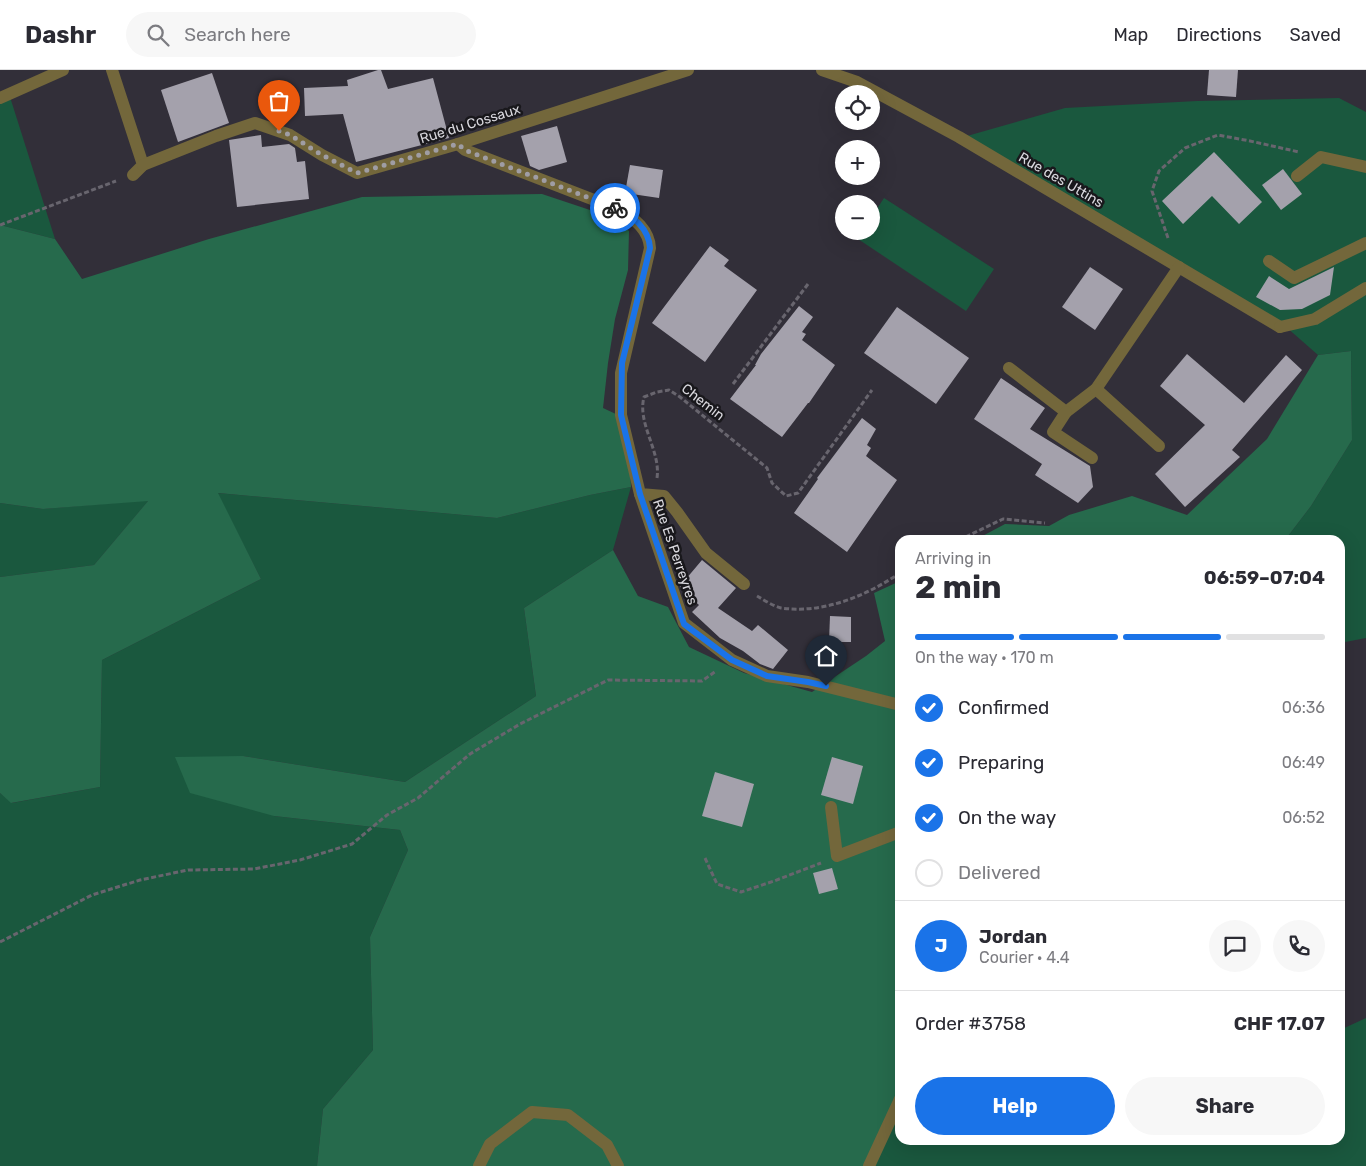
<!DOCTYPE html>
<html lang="en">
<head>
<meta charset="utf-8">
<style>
  :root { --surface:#fff; --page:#f7f7f7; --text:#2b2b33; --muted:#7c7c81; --line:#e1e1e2; --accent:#1a73e8 }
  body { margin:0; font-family:Rubik,sans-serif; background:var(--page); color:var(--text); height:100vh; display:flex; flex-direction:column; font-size:19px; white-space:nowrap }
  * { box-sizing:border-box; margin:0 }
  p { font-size:16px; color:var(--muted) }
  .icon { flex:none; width:28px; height:28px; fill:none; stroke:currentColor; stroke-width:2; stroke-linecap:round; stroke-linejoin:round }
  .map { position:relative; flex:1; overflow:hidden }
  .side { position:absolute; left:895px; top:465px; width:450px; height:610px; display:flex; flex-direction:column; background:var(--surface); border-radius:15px; box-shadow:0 5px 20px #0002 }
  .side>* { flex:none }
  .controls { position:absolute; left:835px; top:15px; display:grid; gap:10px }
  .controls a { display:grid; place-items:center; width:45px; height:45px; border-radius:50%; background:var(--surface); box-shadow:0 5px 20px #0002; font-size:25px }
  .pin { position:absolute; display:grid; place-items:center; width:42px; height:42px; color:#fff; margin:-51px -21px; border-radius:50% 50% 50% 0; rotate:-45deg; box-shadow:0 0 5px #0007 }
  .pin .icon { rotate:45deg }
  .courier { position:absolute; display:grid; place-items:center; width:50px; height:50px; margin:-25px; border:4px solid #1a73e8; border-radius:50%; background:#fff; color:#222; box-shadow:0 1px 6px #0007 }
  .headline em { font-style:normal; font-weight:700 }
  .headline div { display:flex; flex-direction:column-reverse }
  .headline { display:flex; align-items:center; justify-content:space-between; height:85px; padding:0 20px }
  h1 { font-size:32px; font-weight:700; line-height:38px }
  .bar { display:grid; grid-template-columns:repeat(4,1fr); gap:8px 5px; align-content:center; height:60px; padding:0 20px }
  .bar i { height:6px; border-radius:4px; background:var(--line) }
  .bar .selected { background:var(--accent) }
  .bar p { grid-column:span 4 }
  .line { display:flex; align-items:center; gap:12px; padding:0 20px; border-top:1px solid var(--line) }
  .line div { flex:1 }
  .round { display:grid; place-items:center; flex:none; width:52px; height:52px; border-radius:26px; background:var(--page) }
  ol { padding:0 20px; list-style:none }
  li { display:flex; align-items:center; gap:15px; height:55px }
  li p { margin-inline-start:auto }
  li .icon { padding:5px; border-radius:50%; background:var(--accent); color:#fff; stroke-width:4 }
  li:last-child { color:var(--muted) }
  li i { width:28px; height:28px; border:2px solid var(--line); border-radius:50% }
  .primary-button { display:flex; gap:10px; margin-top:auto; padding:10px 20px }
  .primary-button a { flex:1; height:58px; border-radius:30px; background:var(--accent); color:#fff; font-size:20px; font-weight:700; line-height:58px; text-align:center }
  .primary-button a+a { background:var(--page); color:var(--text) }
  header { display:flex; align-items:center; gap:30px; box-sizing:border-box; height:70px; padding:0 25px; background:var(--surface); border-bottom:1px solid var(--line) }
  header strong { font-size:24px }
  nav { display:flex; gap:28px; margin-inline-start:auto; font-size:18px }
  .search { width:350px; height:45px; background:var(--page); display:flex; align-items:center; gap:12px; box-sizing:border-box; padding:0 18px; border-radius:28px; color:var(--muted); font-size:19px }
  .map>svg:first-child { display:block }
</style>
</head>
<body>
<header>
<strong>Dashr</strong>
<div class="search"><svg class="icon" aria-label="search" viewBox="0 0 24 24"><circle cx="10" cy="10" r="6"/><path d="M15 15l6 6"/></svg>Search here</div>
<nav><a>Map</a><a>Directions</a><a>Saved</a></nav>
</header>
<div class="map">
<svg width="1366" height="1096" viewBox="0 0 1366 1096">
  <rect width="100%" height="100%" fill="#322f39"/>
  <g fill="#1a583e">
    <polygon points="10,27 55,169 0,155 0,32"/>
    <polygon points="1339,28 1366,42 1366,568 1340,573 1340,470 1285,470 1311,436 1352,370 1351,281 1318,285 1277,249 967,66 1065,38 1197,31"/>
    <polygon points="884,128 994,199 966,241 858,169 863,161 871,161 871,148"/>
    <polygon points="631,417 613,480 524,538 536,626 405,712 243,686 274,746 400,760 408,780 370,867 373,980 323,1039 317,1096 0,1096 0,723 12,733 100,717 102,590 261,509 217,423 497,448 590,425"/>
    <polygon points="149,430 94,495 0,507 0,433 43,439"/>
    <polygon points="1366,948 1366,1096 872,1096 900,1039 900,1070 1340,1070 1340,960"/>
  </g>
  <g fill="#266a4c">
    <polygon points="542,124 614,148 629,161 628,200 615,249 608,293 603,338 618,345 629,385 631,417 590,425 497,448 218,423 261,509 102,590 100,717 11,733 0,723 0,507 94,495 148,431 43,439 0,433 0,155 55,169 82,209 209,169 362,127"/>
    <polygon points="1351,281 1352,370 1311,436 1285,470 975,470 1005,454 1049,456 1069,445 1132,426 1187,445 1267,369 1318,285"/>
    <polygon points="613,480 638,526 668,537 689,577 744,603 812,622 866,586 885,571 874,523 900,511 900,1039 866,1096 317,1096 323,1039 373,980 370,867 408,780 400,760 274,746 190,723 175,687 243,686 405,712 536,626 524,538"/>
  </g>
  <g fill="#a4a1ac">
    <polygon points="378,0 381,0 388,19 433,8 449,68 356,92 343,44 305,46 304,18 348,16 347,10"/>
    <polygon points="1209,0 1238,0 1236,27 1207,25"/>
    <polygon points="212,3 229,53 178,72 161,20"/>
    <polygon points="557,56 567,92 539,100 530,96 521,66"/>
    <polygon points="261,65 262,77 289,74 295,78 297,92 305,91 309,129 237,137 229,70"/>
    <polygon points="1214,82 1262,132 1239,154 1212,126 1183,154 1162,131"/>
    <polygon points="630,95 663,100 659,128 625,123"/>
    <polygon points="1283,99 1302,124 1281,140 1262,115"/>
    <polygon points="710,176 729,190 724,196 757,220 705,292 652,253"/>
    <polygon points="1090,197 1123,219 1095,260 1062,237"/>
    <polygon points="1334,197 1330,225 1302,239 1280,240 1256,227 1269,206 1289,219"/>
    <polygon points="799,236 813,247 802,262 806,264 802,270 835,295 809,333 808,333 782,367 730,329 756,295 755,295 761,284"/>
    <polygon points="897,237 969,288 936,334 864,283"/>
    <polygon points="1187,284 1244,333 1286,285 1302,300 1232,380 1240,387 1185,437 1155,404 1205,355 1160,316"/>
    <polygon points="1001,308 1045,338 1030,359 1090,396 1093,417 1078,433 1035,405 1042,394 974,349"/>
    <polygon points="862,348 876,359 867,375 871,378 866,386 897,410 847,482 794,443 818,409 817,408"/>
    <polygon points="702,490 736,518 718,538 752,561 758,555 788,580 773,599 760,594 743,581 720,568 692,542 699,535 681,519 680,516"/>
    <polygon points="830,546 851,547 851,572 829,572"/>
    <polygon points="832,687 863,696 853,734 821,725"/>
    <polygon points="715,702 754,714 742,757 702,746"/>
    <polygon points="832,798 838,819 819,824 813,803"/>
  </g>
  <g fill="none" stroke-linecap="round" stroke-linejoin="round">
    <g stroke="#68656e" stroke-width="3" stroke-dasharray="5 2.5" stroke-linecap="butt">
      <polyline points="0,155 116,111"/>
      <polyline points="1168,168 1152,121 1159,101 1185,78 1218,65 1250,71 1299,82"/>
      <polyline points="733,314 808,214"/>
      <path d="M657,408C661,381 637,354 644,327L657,322L669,320L680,327L767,398L772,413L786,426L798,423L872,320"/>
      <polyline points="959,470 1003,449 1045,453"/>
      <path d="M757,526C764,530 773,536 781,538C823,544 866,526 900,503"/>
      <polyline points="705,788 717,814 741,822 774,811 821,793"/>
      <polyline points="0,872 92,825 140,810 188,800 254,799 300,790 352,774 387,745 418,728 470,684 520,654 608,610 702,611 716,601"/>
    </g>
    <g stroke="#73673b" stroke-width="12">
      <polyline points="112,0 143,95 133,105"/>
      <polyline points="822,0 857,12 959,67 1280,257"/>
      <polyline points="0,28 63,0"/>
      <path d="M458,74L465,80L620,140C635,149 649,160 650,178L621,303V345L640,424L664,426L677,442L706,483L744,514"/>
      <polyline points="143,95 216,66 255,53 290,65 322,85 357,103 458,74 688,0"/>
      <polyline points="1297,106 1321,87 1366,97"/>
      <polyline points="1269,191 1294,208 1366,173"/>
      <polyline points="1009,298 1066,342 1096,319 1179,197"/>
      <polyline points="1096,319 1159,376"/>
      <polyline points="1066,342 1053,362 1092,388"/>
      <polyline points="831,737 837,786 900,762"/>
    </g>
    <g stroke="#73673b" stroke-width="12">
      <polyline points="1280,257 1315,249 1366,218"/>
      <polyline points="640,424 684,553 732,590 767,606 808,612 900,635"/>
      <polyline points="479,1096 490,1074 532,1042 568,1045 607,1075 618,1096"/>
      <polyline points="869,1096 900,1029"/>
    </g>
  </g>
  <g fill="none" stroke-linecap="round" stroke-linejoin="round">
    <polyline stroke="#9f9da4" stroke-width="5" stroke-dasharray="0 9" points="279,61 290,65 322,85 357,103 458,74 465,80 615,138"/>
    <path stroke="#1a73e8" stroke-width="6" d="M615,138C633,145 649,159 650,178L622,293L621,345L640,424L684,554L732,590L767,606L808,612L826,616"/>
  </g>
  <g text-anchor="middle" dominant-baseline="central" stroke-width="5" stroke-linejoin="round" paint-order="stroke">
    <g font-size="14" fill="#d9d8de" stroke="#19181c">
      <text transform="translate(470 54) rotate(-17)">Rue du Cossaux</text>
      <text transform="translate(1061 110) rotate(30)">Rue des Uttins</text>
      <text transform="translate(703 332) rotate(38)">Chemin</text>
      <text transform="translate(675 482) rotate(71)">Rue Es Perreyres</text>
    </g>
  </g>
</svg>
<div class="controls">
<a><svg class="icon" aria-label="locate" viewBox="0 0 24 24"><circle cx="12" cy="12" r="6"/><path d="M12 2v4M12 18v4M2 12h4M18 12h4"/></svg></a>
<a>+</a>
<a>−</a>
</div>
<div class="pin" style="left:279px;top:61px;background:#ea580c"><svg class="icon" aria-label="bag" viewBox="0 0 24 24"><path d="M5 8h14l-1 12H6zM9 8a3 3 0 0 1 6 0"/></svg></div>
<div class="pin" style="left:826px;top:616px;background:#1f2937"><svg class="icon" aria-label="home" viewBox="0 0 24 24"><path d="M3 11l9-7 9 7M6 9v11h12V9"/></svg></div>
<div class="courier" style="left:615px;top:138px"><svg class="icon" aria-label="bike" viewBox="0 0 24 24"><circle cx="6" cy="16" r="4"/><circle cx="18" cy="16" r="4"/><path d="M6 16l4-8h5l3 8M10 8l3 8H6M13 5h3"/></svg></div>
<section class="side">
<div class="headline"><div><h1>2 min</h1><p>Arriving in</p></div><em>06:59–07:04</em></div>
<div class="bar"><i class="selected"></i><i class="selected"></i><i class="selected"></i><i></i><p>On the way · 170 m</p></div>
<ol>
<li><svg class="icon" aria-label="check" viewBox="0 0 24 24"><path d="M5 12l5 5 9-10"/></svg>Confirmed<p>06:36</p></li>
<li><svg class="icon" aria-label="check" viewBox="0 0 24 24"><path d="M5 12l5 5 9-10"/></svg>Preparing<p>06:49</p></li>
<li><svg class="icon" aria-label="check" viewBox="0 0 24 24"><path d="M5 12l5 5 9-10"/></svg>On the way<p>06:52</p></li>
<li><i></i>Delivered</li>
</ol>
<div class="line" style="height:90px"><b class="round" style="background:var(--accent);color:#fff">J</b><div><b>Jordan</b><p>Courier · 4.4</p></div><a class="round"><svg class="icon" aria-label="chat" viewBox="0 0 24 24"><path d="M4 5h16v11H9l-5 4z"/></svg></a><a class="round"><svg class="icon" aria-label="phone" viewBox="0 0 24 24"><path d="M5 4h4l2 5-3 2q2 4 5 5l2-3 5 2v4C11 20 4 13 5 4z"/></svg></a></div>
<div class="line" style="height:65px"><div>Order #3758</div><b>CHF 17.07</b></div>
<div class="primary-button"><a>Help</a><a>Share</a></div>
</section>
</div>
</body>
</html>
